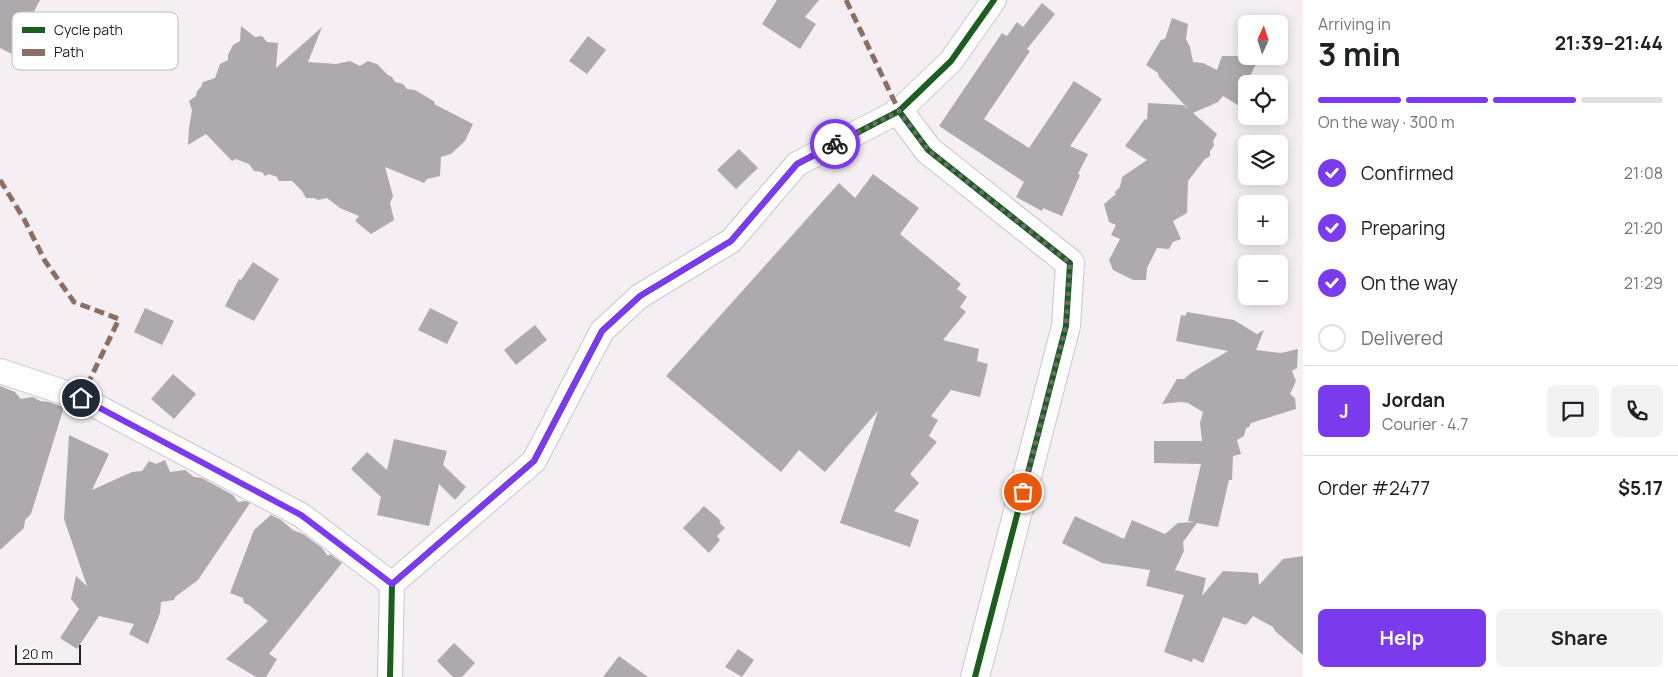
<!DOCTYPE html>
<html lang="en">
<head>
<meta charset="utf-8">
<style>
  :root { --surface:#fff; --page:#f2f2f2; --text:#202124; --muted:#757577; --line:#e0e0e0; --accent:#7c3aed }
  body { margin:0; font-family:Manrope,sans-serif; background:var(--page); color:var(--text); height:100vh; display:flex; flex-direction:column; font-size:19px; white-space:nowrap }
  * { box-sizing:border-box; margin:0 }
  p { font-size:16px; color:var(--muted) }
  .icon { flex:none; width:28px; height:28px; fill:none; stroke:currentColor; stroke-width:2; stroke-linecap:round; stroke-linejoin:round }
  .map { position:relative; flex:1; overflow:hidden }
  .sheet { display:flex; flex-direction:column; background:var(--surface); width:375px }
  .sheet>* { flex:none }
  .needle { width:32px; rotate:3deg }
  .buttons { position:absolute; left:1238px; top:15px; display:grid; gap:10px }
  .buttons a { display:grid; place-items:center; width:50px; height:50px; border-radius:8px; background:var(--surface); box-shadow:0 2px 12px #0003; font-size:25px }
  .scale { position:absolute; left:15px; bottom:12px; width:66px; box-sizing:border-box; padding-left:5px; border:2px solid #272226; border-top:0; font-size:14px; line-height:18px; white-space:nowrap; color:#272226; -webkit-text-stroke:4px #fff; paint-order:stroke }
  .pin { position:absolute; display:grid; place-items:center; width:42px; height:42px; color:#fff; margin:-21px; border:2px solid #fff; border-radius:50%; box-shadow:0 1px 5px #0007 }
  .courier { position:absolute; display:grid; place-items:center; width:50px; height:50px; margin:-25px; border:4px solid #7c3aed; border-radius:50%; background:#fff; color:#222; box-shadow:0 1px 6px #0007 }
  .summary em { font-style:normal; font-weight:700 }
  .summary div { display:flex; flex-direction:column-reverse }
  .summary { display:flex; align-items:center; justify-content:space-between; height:85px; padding:0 15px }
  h1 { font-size:32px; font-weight:700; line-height:38px }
  .bar { display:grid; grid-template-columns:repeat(4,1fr); gap:8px 5px; align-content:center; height:60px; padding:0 15px }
  .bar i { height:6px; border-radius:4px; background:var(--line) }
  .bar .current { background:var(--accent) }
  .bar p { grid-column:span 4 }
  .line { display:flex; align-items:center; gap:12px; padding:0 15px; border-top:1px solid var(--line) }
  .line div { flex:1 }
  .round { display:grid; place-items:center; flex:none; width:52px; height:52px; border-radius:8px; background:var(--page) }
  ol { padding:0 15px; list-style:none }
  li { display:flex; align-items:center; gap:15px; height:55px }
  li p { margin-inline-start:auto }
  li .icon { padding:5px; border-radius:50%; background:var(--accent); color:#fff; stroke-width:4 }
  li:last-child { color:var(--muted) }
  li i { width:28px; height:28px; border:2px solid var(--line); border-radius:50% }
  .primary-button { display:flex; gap:10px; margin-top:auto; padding:10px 15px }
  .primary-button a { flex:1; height:58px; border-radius:8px; background:var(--accent); color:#fff; font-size:20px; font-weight:700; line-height:58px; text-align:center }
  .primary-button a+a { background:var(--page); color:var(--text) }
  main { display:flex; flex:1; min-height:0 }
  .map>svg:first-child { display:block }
</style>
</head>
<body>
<main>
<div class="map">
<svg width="1303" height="677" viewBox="0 0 1303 677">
  <rect width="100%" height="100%" fill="#f5eff4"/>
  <g fill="#aea9ad">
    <polygon points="0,0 40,0 12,54 0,48"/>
    <polygon points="777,0 819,0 805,17 816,24 800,49 762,24"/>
    <polygon points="1042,3 1055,14 1027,49 1030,51 984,119 1029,148 1074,81 1102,99 1070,146 1088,154 1078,174 1080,175 1062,216 1043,208 1042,211 1016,197 1024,182 939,126 1002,33 1007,36 1017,22 1023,27"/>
    <polygon points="1172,18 1188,24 1186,39 1190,47 1193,62 1203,63 1217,70 1222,56 1260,56 1246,84 1246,97 1241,107 1223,96 1218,102 1193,113 1217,134 1213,141 1214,146 1210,151 1210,156 1205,159 1188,181 1187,213 1173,221 1181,239 1173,242 1169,249 1157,248 1147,268 1146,280 1133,280 1113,270 1109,260 1120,239 1111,235 1116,225 1109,222 1104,204 1116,194 1115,192 1120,187 1122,177 1147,160 1125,146 1145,119 1147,120 1148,103 1183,105 1189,110 1159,77 1158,73 1146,65 1161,40 1165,39"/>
    <polygon points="241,26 255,37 262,36 267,42 278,43 276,68 322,27 308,62 336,64 350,61 360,66 368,61 377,64 388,75 392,77 395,82 403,84 407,89 415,90 435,102 434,104 473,124 465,141 451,154 441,157 440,176 427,179 424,183 385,167 393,196 390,203 394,220 371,234 355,221 359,216 340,208 327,198 318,200 314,198 306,198 302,191 292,181 279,181 277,177 269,174 265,176 262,172 254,171 249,164 236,159 232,161 206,134 188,145 189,128 192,110 189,101 196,96 197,91 201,87 203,82 215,78 220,64 228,60 228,55 233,45 240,41"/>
    <polygon points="588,36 606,50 587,74 569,61"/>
    <polygon points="739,149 758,168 736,189 717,170"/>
    <polygon points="873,174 919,208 900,234 961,284 957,289 967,297 960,307 966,312 943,340 979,349 977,361 988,364 980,397 951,390 931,416 938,420 929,436 937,442 910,474 919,483 894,511 919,520 910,547 840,523 878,411 825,472 799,450 781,472 666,376 839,183 855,198"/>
    <polygon points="253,262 279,279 254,321 225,306 239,279 241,280"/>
    <polygon points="145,308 174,321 162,345 134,332"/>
    <polygon points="430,308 458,322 447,344 418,330"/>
    <polygon points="1187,312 1234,320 1257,334 1264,330 1256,350 1281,353 1298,349 1297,368 1292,371 1296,381 1290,394 1295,398 1296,409 1251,423 1249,427 1246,428 1244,436 1237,440 1241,454 1233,456 1232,480 1229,480 1218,527 1197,523 1183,542 1184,551 1175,570 1206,578 1202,596 1223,571 1258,573 1259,585 1283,559 1303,556 1303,655 1275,631 1273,627 1253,616 1246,625 1223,617 1203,663 1193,658 1192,662 1164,652 1184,595 1146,586 1150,570 1102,563 1062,543 1075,516 1124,539 1132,520 1165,534 1178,523 1195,522 1188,521 1201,464 1154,463 1154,441 1202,441 1200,423 1203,412 1188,403 1180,402 1162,404 1177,379 1184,379 1191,373 1228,351 1176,341 1181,315 1185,316"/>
    <polygon points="535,325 547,340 516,365 504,350"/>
    <polygon points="173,374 196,394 174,419 151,399"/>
    <polygon points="0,386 15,392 21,399 33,397 40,401 49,402 64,407 31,514 25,520 24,528 0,550"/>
    <polygon points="69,435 109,454 92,490 132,472 142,471 149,461 156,464 165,460 170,472 185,470 194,477 202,478 233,495 238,502 246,501 250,503 198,580 175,597 174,600 161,602 160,613 148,644 129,634 134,624 99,616 77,649 60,638 79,609 71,599 76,576 87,586 64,519"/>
    <polygon points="394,439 447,451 443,465 466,487 455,500 439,484 429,526 377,515 381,497 351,469 367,452 387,470"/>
    <polygon points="704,506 721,521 719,522 725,528 717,536 720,540 709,553 683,528"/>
    <polygon points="271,515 281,520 293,530 303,534 322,548 328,556 330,554 342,563 269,654 277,659 266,677 256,677 226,659 268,621 249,605 244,603 243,598 230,593 254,530"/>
    <polygon points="454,643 475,663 462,677 453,677 437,661"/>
    <polygon points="738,649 754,660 742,677 725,667"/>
    <polygon points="619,656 648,677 603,677"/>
  </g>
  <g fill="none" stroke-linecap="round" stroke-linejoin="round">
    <defs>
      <g id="street">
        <polyline points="0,371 81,398 301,515 392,584"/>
        <polyline points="390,677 392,584 534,461 602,331 640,296 731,241 797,164 899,111 951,61 994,0"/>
      </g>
      <polyline id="secondary" points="899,111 928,150 1070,263 1066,326 975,677"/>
    </defs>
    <use href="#street" stroke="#cbc7cb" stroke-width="26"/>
    <use href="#secondary" stroke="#cbc7cb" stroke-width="30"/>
    <use href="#street" stroke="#fefdfd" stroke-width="24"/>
    <use href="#secondary" stroke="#fefdfd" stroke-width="28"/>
    <g stroke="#8d6e63" stroke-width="5" stroke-dasharray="10 5" stroke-linecap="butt">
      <polyline points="846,0 899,111"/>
      <polyline points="0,180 24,219 45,261 74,302 119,319 81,398"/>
    </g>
    <defs>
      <g id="cycleway">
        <polyline points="899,111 928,150 1070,263 1066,326 975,677"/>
        <polyline points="390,677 392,584 534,461 602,331 640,296 731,241 797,164 899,111 951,61 994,0"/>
      </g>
    </defs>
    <use href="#cycleway" stroke="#fff" stroke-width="9"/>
    <use href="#cycleway" stroke="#1b5e20" stroke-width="6"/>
  </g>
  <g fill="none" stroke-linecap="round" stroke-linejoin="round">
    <polyline stroke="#6f6a6e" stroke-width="5" stroke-dasharray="0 9" points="835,144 899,111 928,150 1070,263 1066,326 1023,492"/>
    <polyline stroke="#7c3aed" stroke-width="6" points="81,398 301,515 392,584 534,461 602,331 640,296 731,241 797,164 835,144"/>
  </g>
  <rect x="12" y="12" width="166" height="58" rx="8" fill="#fff" stroke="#bebdbe" stroke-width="1"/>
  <rect x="22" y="27" width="23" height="6" fill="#1b5e20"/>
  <rect x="22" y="49" width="23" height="7" fill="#8d6e63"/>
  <g font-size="14" fill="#272226">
    <text x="54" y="35">Cycle path</text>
    <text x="54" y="57">Path</text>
  </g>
</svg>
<div class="buttons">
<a><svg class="needle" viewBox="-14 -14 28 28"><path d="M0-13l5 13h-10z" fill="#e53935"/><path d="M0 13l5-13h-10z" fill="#757577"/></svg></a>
<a><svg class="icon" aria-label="locate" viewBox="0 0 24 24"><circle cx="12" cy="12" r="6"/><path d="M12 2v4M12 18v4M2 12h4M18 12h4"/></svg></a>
<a><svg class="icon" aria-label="layers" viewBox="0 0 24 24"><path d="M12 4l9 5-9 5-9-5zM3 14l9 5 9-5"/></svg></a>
<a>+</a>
<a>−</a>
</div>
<div class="scale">20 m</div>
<div class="pin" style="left:1023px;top:492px;background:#ea580c"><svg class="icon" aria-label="bag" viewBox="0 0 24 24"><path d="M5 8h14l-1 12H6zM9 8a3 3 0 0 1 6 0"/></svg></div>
<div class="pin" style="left:81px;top:398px;background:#1f2937"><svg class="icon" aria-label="home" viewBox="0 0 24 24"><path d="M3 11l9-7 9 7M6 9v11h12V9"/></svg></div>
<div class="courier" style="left:835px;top:144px"><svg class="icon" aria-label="bike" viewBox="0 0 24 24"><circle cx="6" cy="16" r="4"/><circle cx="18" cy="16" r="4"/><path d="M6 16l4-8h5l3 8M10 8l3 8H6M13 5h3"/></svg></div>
</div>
<section class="sheet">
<div class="summary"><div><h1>3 min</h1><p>Arriving in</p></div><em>21:39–21:44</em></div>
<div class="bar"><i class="current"></i><i class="current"></i><i class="current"></i><i></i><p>On the way · 300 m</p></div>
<ol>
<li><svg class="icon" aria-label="check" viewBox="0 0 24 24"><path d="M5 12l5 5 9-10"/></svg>Confirmed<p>21:08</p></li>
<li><svg class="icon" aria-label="check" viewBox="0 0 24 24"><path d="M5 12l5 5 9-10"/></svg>Preparing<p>21:20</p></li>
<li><svg class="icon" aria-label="check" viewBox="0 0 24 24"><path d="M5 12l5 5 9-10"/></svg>On the way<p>21:29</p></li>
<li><i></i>Delivered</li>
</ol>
<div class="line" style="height:90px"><b class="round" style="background:var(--accent);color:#fff">J</b><div><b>Jordan</b><p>Courier · 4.7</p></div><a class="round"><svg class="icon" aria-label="chat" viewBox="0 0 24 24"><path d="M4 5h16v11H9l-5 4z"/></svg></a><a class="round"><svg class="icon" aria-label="phone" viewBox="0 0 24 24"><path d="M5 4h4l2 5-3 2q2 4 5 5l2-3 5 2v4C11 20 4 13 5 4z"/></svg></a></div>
<div class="line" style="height:65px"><div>Order #2477</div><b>$5.17</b></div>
<div class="primary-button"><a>Help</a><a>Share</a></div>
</section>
</main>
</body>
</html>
